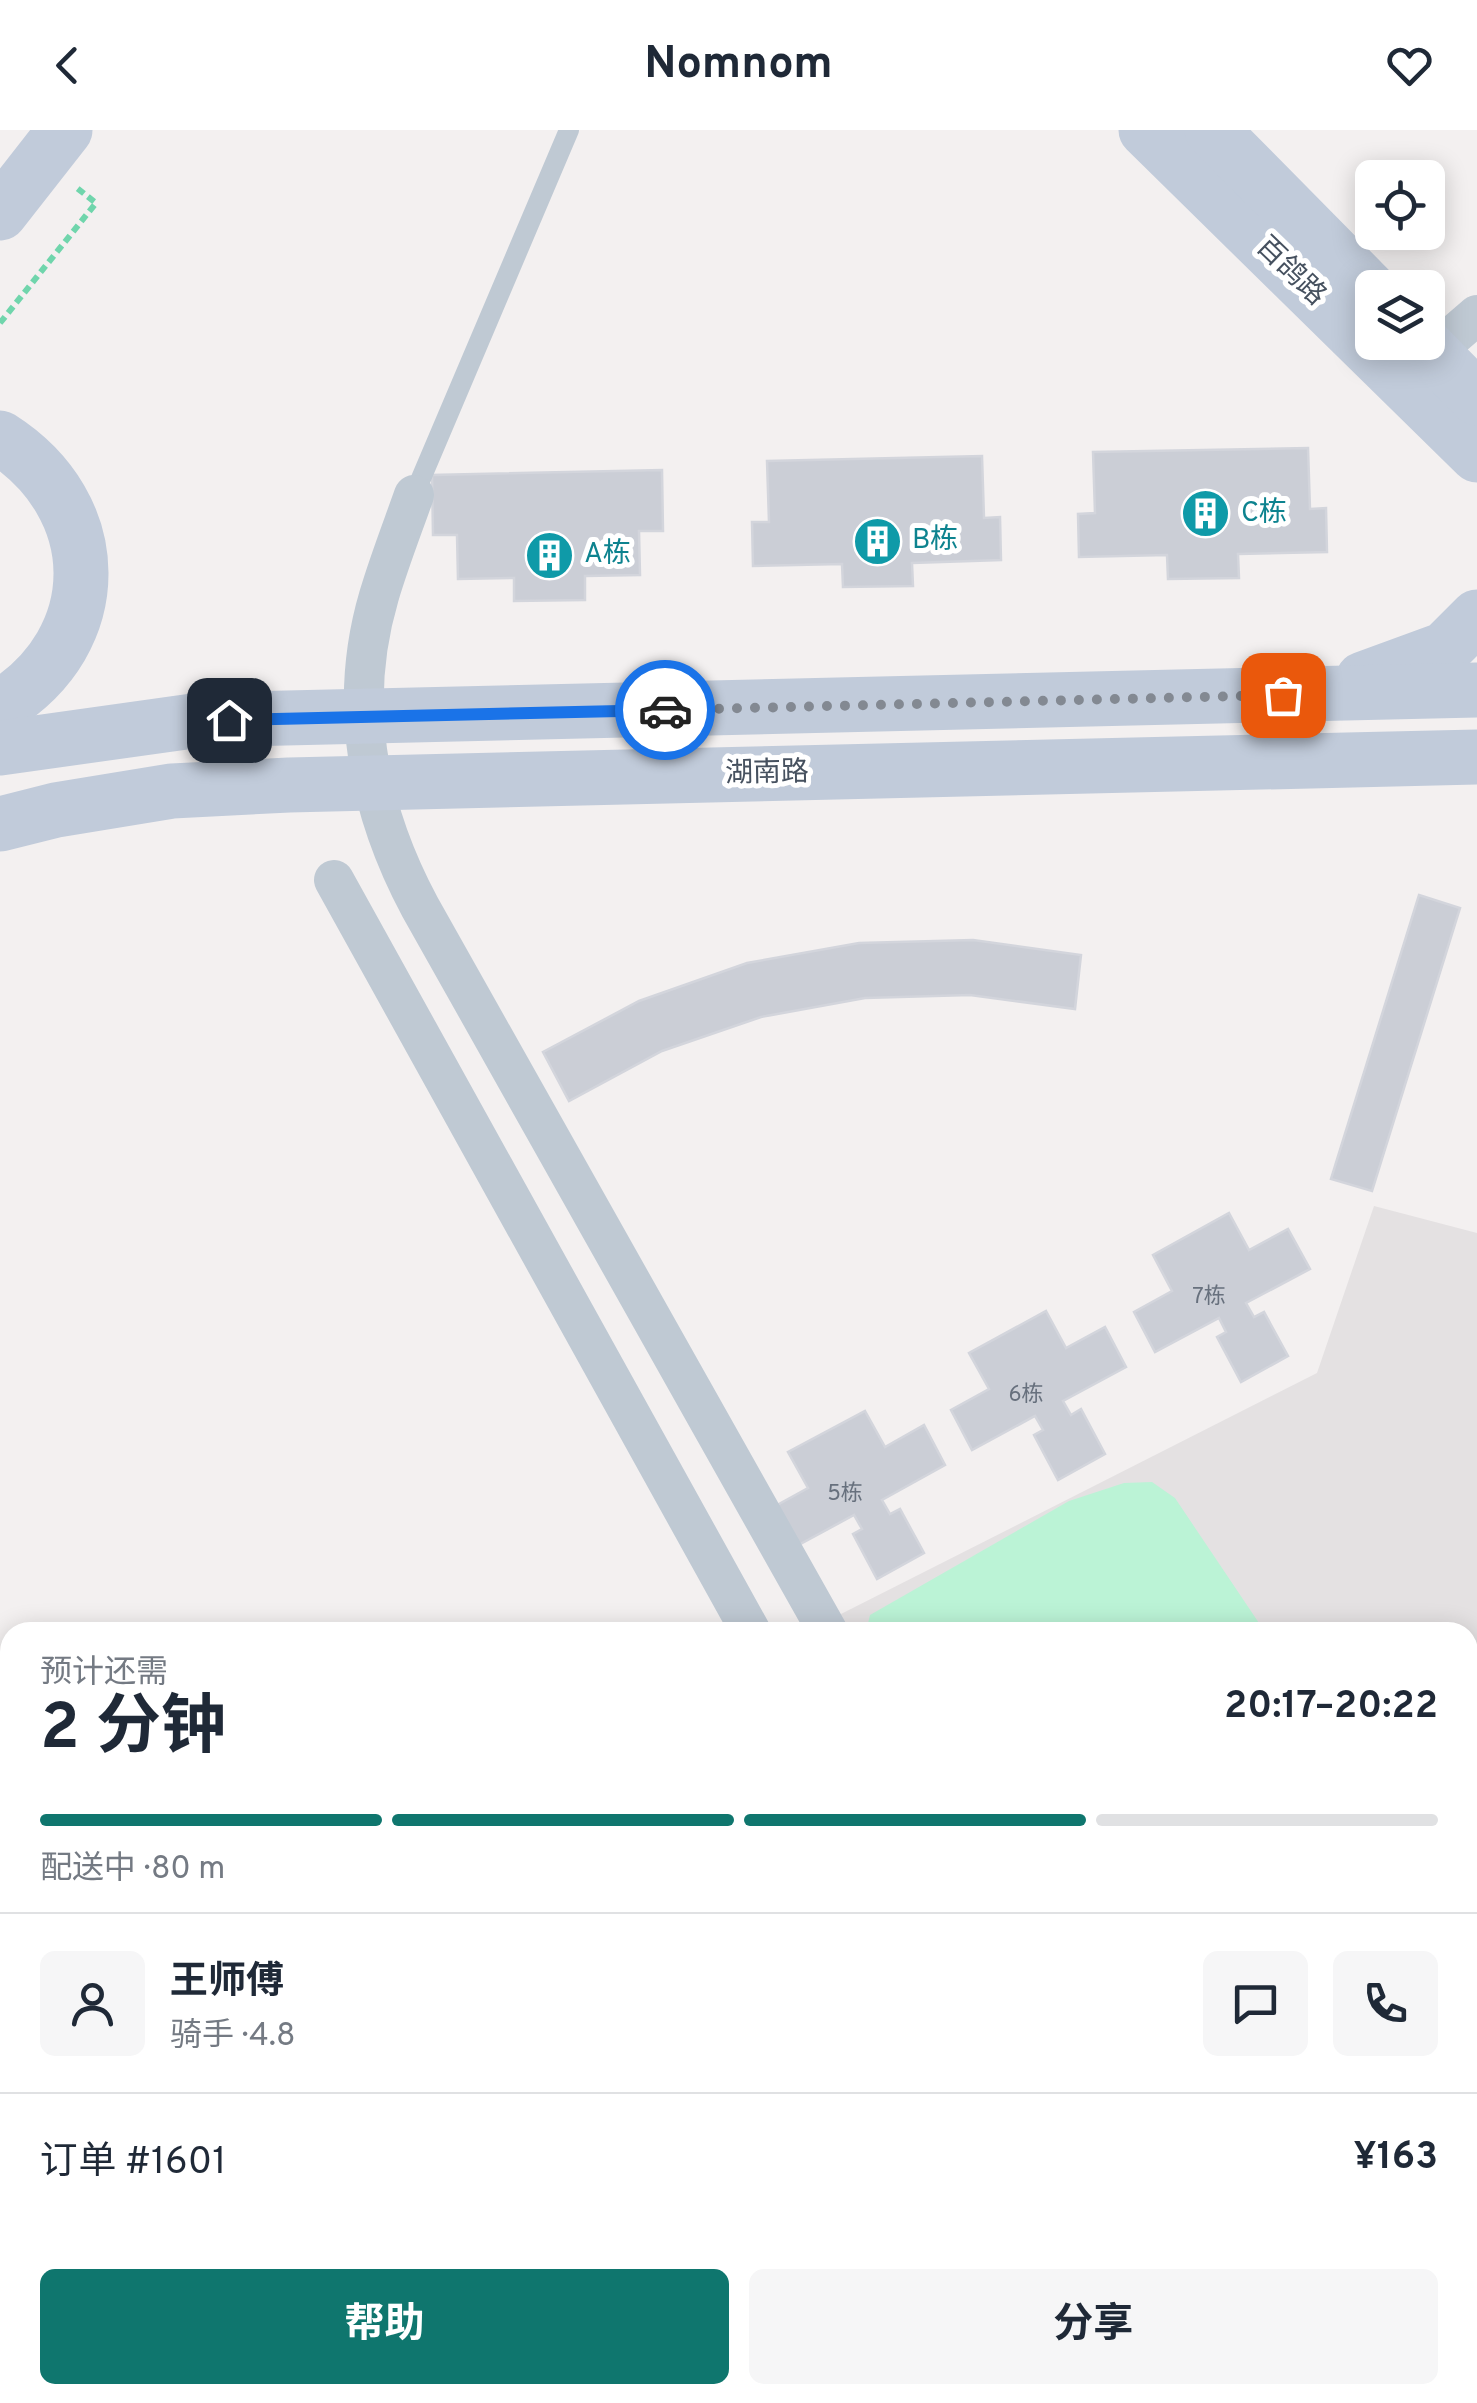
<!DOCTYPE html>
<html lang="zh">
<head>
<meta charset="utf-8">
<style>
  :root { --surface:#fff; --page:#f6f6f7; --text:#1f2937; --muted:#747a83; --line:#e0e1e3; --accent:#0f766e }
  body { margin:0; font-family:Overpass,"Noto Sans SC",sans-serif; background:var(--page); color:var(--text); height:100vh; display:flex; flex-direction:column; font-size:38px; white-space:nowrap }
  * { box-sizing:border-box; margin:0 }
  p { font-size:32px; color:var(--muted) }
  .icon { flex:none; width:55px; height:55px; fill:none; stroke:currentColor; stroke-width:2; stroke-linecap:round; stroke-linejoin:round }
  .map { position:relative; flex:1; overflow:hidden }
  .details { position:absolute; left:0px; top:1492px; width:1478px; height:782px; display:flex; flex-direction:column; background:var(--surface); border-radius:30px 30px 0 0; box-shadow:0 5px 25px #0003 }
  .details>* { flex:none }
  .controls { position:absolute; left:1355px; top:30px; display:grid; gap:20px }
  .controls a { display:grid; place-items:center; width:90px; height:90px; border-radius:15px; background:var(--surface); box-shadow:0 5px 25px #0003; font-size:50px }
  .pin { position:absolute; display:grid; place-items:center; width:85px; height:85px; color:#fff; margin:-42px; border-radius:20px; box-shadow:0 5px 15px #0006 }
  .courier { position:absolute; display:grid; place-items:center; width:100px; height:100px; margin:-50px; border:8px solid #1a73e8; border-radius:50%; background:#fff; color:#222; box-shadow:0 2px 12px #0007 }
  .summary em { font-style:normal; font-weight:700 }
  .summary div { display:flex; flex-direction:column-reverse }
  .summary { display:flex; align-items:center; justify-content:space-between; height:170px; padding:0 40px }
  h1 { font-size:65px; font-weight:700; line-height:75px }
  .bar { display:grid; grid-template-columns:repeat(4,1fr); gap:15px 10px; align-content:center; height:120px; padding:0 40px }
  .bar i { height:12px; border-radius:8px; background:var(--line) }
  .bar .selected { background:var(--accent) }
  .bar p { grid-column:span 4 }
  .line { display:flex; align-items:center; gap:25px; padding:0 40px; border-top:2px solid var(--line) }
  .line div { flex:1 }
  .round { display:grid; place-items:center; flex:none; width:105px; height:105px; border-radius:15px; background:var(--page) }
  .cta { display:flex; gap:20px; margin-top:auto; padding:20px 40px }
  .cta a { flex:1; height:115px; border-radius:15px; background:var(--accent); color:#fff; font-size:40px; font-weight:700; line-height:115px; text-align:center }
  .cta a+a { background:var(--page); color:var(--text) }
  header { display:flex; justify-content:space-between; align-items:center; height:130px; padding:0 40px; background:var(--surface); font-size:45px; font-weight:700 }
  .map>svg:first-child { display:block }
</style>
</head>
<body>
<header><svg class="icon" aria-label="back" viewBox="0 0 24 24"><path d="M15 5l-7 7 7 7"/></svg>Nomnom<svg class="icon" aria-label="heart" viewBox="0 0 24 24"><path d="M12 20l-8-8c-3-5 5-10 8-4 3-6 11-1 8 4z"/></svg></header>
<div class="map">
<svg width="1477" height="2273" viewBox="0 0 1477 2273">
  <rect width="100%" height="100%" fill="#f3f0f0"/>
  <g fill="#e4e1e2">
    <polygon points="1374,1076 1477,1103 1477,2273 1287,2273 1283,2265 1468,2265 1468,1502 849,1502 839,1485 1317,1243"/>
    <polygon points="750,2265 1017,2265 1003,2273 754,2273"/>
  </g>
  <polygon fill="#bbf3d6" points="1152,1352 1175,1368 1265,1502 866,1502 870,1485 1069,1371 1124,1353"/>
  <g fill="#cbced6" stroke="#d3d5dc" stroke-width="2.5">
    <polygon points="1308,318 1310,379 1326,378 1327,422 1238,424 1239,448 1168,449 1167,425 1079,427 1078,384 1095,383 1093,322"/>
    <polygon points="982,326 984,388 1000,387 1001,430 912,433 913,456 843,457 842,434 753,436 752,392 769,392 767,331"/>
    <polygon points="662,340 663,401 639,401 640,445 585,446 585,470 514,471 514,448 458,449 457,405 433,405 432,345"/>
    <polygon points="1419,765 1460,778 1372,1061 1331,1049"/>
    <polygon points="973,810 1081,825 1075,879 970,865 865,868 761,887 662,921 569,971 543,922 639,871 747,833 859,813"/>
    <polygon points="1229,1083 1249,1120 1288,1099 1310,1139 1246,1173 1254,1187 1264,1182 1288,1226 1241,1252 1217,1207 1226,1202 1219,1188 1155,1222 1134,1182 1172,1161 1153,1125"/>
    <polygon points="1046,1181 1066,1218 1105,1197 1126,1237 1063,1271 1071,1285 1081,1279 1105,1324 1058,1350 1034,1305 1043,1300 1035,1286 972,1320 951,1280 989,1259 969,1223"/>
    <polygon points="865,1281 885,1317 924,1295 945,1335 882,1370 890,1384 900,1379 924,1423 877,1449 853,1404 862,1399 854,1385 791,1419 770,1379 808,1358 788,1322"/>
    <polygon points="7,1882 10,1884 10,2077 0,2071 0,1894"/>
  </g>
  <g fill="none" stroke-linecap="round" stroke-linejoin="round">
    <polyline stroke="#70d5ac" stroke-width="6" stroke-dasharray="8 5" stroke-linecap="butt" points="0,193 96,73 77,58"/>
    <polyline stroke="#bfc9d3" stroke-width="20" points="414,365 569,0"/>
    <g stroke="#bfc9d3" stroke-width="40">
      <polyline points="1433,223 1477,185"/>
      <path d="M414,365C402,399 389,432 379,466C347,574 368,680 420,777L828,1502"/>
      <polyline points="334,750 751,1502"/>
      <polyline points="0,1772 10,1778"/>
      <polyline points="1256,2265 1260,2273"/>
      <polyline points="119,2273 124,2265"/>
      <polyline points="1118,2273 1127,2265"/>
    </g>
    <g stroke="#c1cbda" stroke-width="55">
      <polyline points="1146,0 1477,325"/>
      <polyline points="1212,0 1372,162"/>
      <polyline points="0,83 65,0"/>
      <polyline points="1422,212 1477,268"/>
      <path d="M0,308C107,376 109,510 0,577"/>
      <polyline points="1363,549 1445,519 1477,487"/>
      <polyline points="0,618 200,590 1477,560"/>
      <polyline points="0,694 56,680 172,661 289,655 1477,627"/>
    </g>
  </g>
  <g fill="none" stroke-linecap="round" stroke-linejoin="round">
    <polyline stroke="#838992" stroke-width="10" stroke-dasharray="0 18" points="665,580 1283,565"/>
    <polyline stroke="#1a73e8" stroke-width="12" points="229,590 665,580"/>
  </g>
  <defs>
    <symbol id="building-disc" viewBox="-11 -11 22 22"><circle r="9.5" fill="#0f9aa8" stroke="#fff"/><path d="M-4-6H4V6H1V3H-1V6H-4ZM-2.5-4.3h1.7v1.8h-1.7ZM.8-4.3h1.7v1.8H.8ZM-2.5-1h1.7V.8h-1.7ZM.8-1h1.7V.8H.8Z" fill="#fff"/></symbol>
  </defs>
  <g fill-rule="evenodd">
    <use href="#building-disc" x="1178" y="356" width="55" height="55"/>
    <use href="#building-disc" x="850" y="384" width="55" height="55"/>
    <use href="#building-disc" x="522" y="398" width="55" height="55"/>
  </g>
  <g text-anchor="middle" dominant-baseline="central" stroke-width="10" stroke-linejoin="round" paint-order="stroke">
    <g font-size="22" fill="#67707d">
      <text x="1209" y="1167">7栋</text>
      <text x="1026" y="1265">6栋</text>
      <text x="845" y="1364">5栋</text>
    </g>
    <g font-size="28" fill="#46515f" stroke="#fff">
      <text transform="translate(1290 142) rotate(44)">百鸽路</text>
      <text transform="translate(767 644) rotate(-1)">湖南路</text>
    </g>
    <g font-size="28" fill="#0d838f" stroke="#fff" text-anchor="start">
      <text x="1241" y="384">C栋</text>
      <text x="912" y="411">B栋</text>
      <text x="584" y="425">A栋</text>
    </g>
  </g>
</svg>
<div class="controls">
<a><svg class="icon" aria-label="locate" viewBox="0 0 24 24"><circle cx="12" cy="12" r="6"/><path d="M12 2v4M12 18v4M2 12h4M18 12h4"/></svg></a>
<a><svg class="icon" aria-label="layers" viewBox="0 0 24 24"><path d="M12 4l9 5-9 5-9-5zM3 14l9 5 9-5"/></svg></a>
</div>
<div class="pin" style="left:1283px;top:565px;background:#ea580c"><svg class="icon" aria-label="bag" viewBox="0 0 24 24"><path d="M5 8h14l-1 12H6zM9 8a3 3 0 0 1 6 0"/></svg></div>
<div class="pin" style="left:229px;top:590px;background:#1f2937"><svg class="icon" aria-label="home" viewBox="0 0 24 24"><path d="M3 11l9-7 9 7M6 9v11h12V9"/></svg></div>
<div class="courier" style="left:665px;top:580px"><svg class="icon" aria-label="car" viewBox="0 0 24 24"><path d="M5 17H2v-5l4-1 3-4h7l3 4 3 1v5h-3M9 17h6M6 11h13"/><circle cx="7" cy="17" r="2"/><circle cx="17" cy="17" r="2"/></svg></div>
<section class="details">
<div class="summary"><div><h1>2 分钟</h1><p>预计还需</p></div><em>20:17–20:22</em></div>
<div class="bar"><i class="selected"></i><i class="selected"></i><i class="selected"></i><i></i><p>配送中 · 80 m</p></div>
<div class="line" style="height:180px"><a class="round"><svg class="icon" aria-label="person" viewBox="0 0 24 24"><circle cx="12" cy="8" r="4"/><path d="M4 21q1-7 8-7t8 7"/></svg></a><div><b>王师傅</b><p>骑手 · 4.8</p></div><a class="round"><svg class="icon" aria-label="chat" viewBox="0 0 24 24"><path d="M4 5h16v11H9l-5 4z"/></svg></a><a class="round"><svg class="icon" aria-label="phone" viewBox="0 0 24 24"><path d="M5 4h4l2 5-3 2q2 4 5 5l2-3 5 2v4C11 20 4 13 5 4z"/></svg></a></div>
<div class="line" style="height:130px"><div>订单 #1601</div><b>¥163</b></div>
<div class="cta"><a>帮助</a><a>分享</a></div>
</section>
</div>
</body>
</html>
